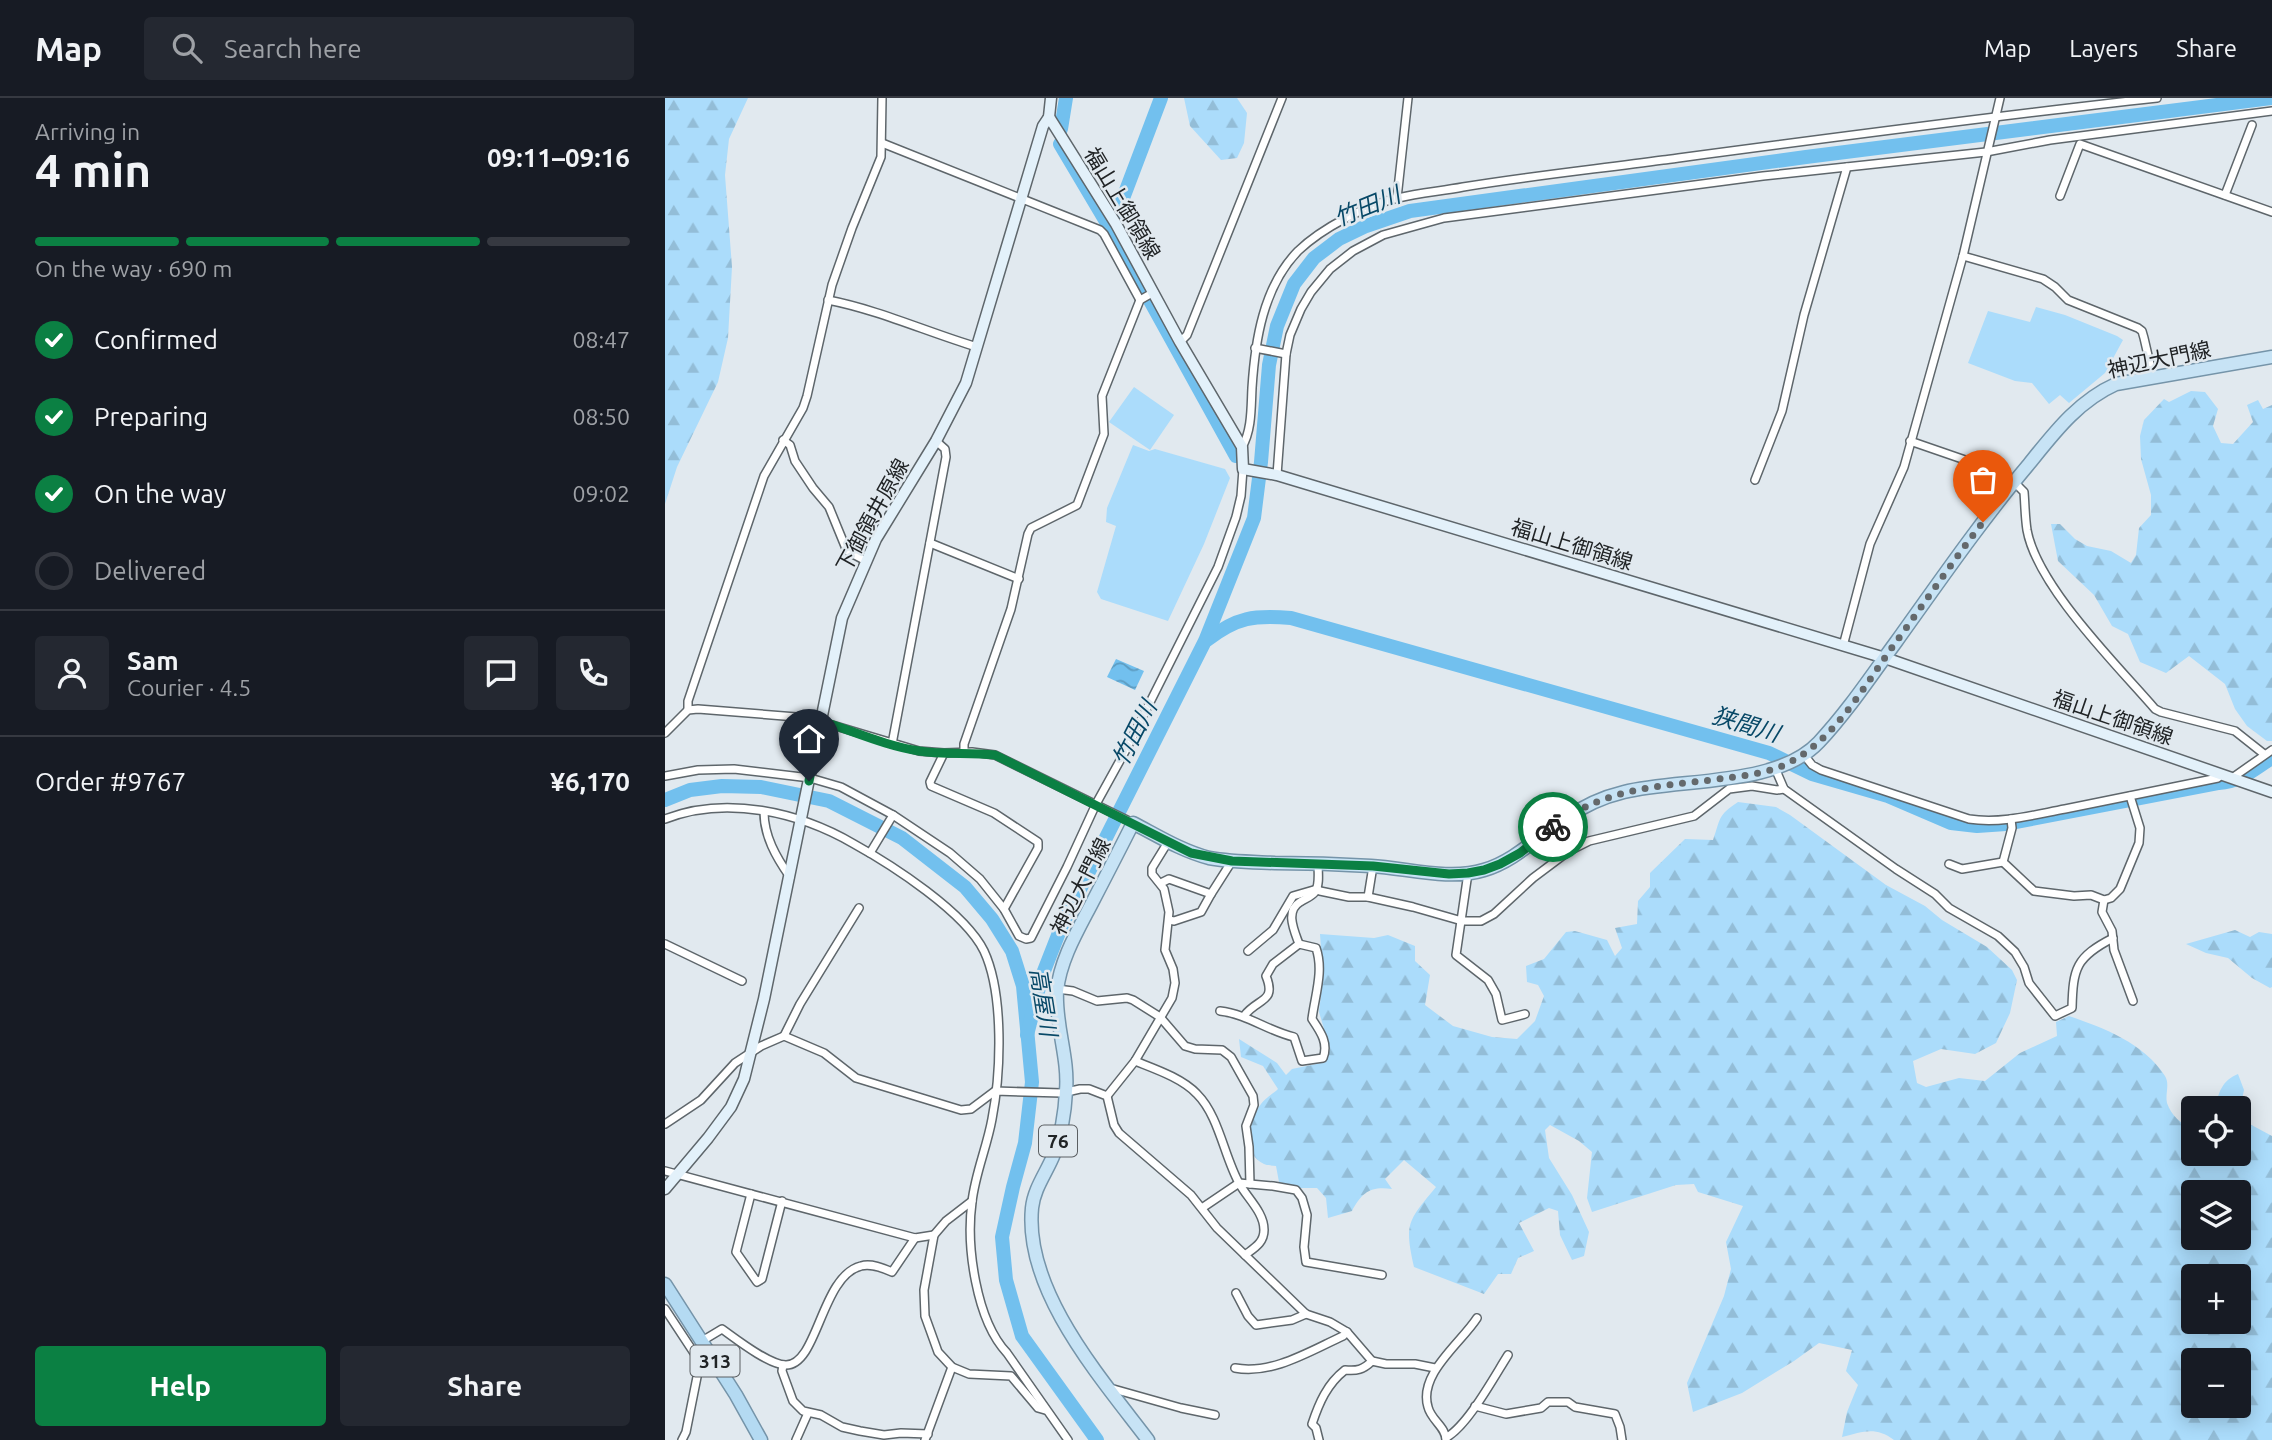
<!DOCTYPE html>
<html lang="en">
<head>
<meta charset="utf-8">
<style>
  :root { --surface:#171b24; --page:#242831; --text:#f1f3f6; --muted:#9ea1a6; --line:#363941; --accent:#0b8043 }
  body { margin:0; font-family:Ubuntu,"Noto Sans JP",sans-serif; background:var(--page); color:var(--text); height:100vh; display:flex; flex-direction:column; font-size:26px; white-space:nowrap }
  * { box-sizing:border-box; margin:0 }
  p { font-size:23px; color:var(--muted) }
  .icon { flex:none; width:38px; height:38px; fill:none; stroke:currentColor; stroke-width:2; stroke-linecap:round; stroke-linejoin:round }
  .map { position:relative; flex:1; overflow:hidden }
  .side { display:flex; flex-direction:column; background:var(--surface); width:665px }
  .side>* { flex:none }
  .buttons { position:absolute; left:1516px; top:998px; display:grid; gap:14px }
  .buttons a { display:grid; place-items:center; width:70px; height:70px; border-radius:7px; background:var(--surface); box-shadow:0 4px 18px #0003; font-size:35px }
  .pin { position:absolute; display:grid; place-items:center; width:60px; height:60px; color:#fff; margin:-72px -30px; border-radius:50% 50% 50% 0; rotate:-45deg; box-shadow:0 0 7px #0007 }
  .pin .icon { rotate:45deg }
  .courier { position:absolute; display:grid; place-items:center; width:70px; height:70px; margin:-35px; border:5px solid #0b8043; border-radius:50%; background:#fff; color:#222; box-shadow:0 2px 9px #0007 }
  .head em { font-style:normal; font-weight:700 }
  .head div { display:flex; flex-direction:column-reverse }
  .head { display:flex; align-items:center; justify-content:space-between; height:119px; padding:0 35px }
  h1 { font-size:46px; font-weight:700; line-height:52px }
  .bar { display:grid; grid-template-columns:repeat(4,1fr); gap:10px 7px; align-content:center; height:84px; padding:0 35px }
  .bar i { height:9px; border-radius:5px; background:var(--line) }
  .bar .selected { background:var(--accent) }
  .bar p { grid-column:span 4 }
  .line { display:flex; align-items:center; gap:18px; padding:0 35px; border-top:2px solid var(--line) }
  .line div { flex:1 }
  .round { display:grid; place-items:center; flex:none; width:74px; height:74px; border-radius:7px; background:var(--page) }
  ol { padding:0 35px; list-style:none }
  li { display:flex; align-items:center; gap:21px; height:77px }
  li p { margin-inline-start:auto }
  li .icon { padding:7px; border-radius:50%; background:var(--accent); color:#fff; stroke-width:4 }
  li:last-child { color:var(--muted) }
  li i { width:38px; height:38px; border:4px solid var(--line); border-radius:50% }
  .action { display:flex; gap:14px; margin-top:auto; padding:14px 35px }
  .action a { flex:1; height:80px; border-radius:7px; background:var(--accent); color:#fff; font-size:28px; font-weight:700; line-height:80px; text-align:center }
  .action a+a { background:var(--page); color:var(--text) }
  header { display:flex; align-items:center; gap:42px; box-sizing:border-box; height:98px; padding:0 35px; background:var(--surface); border-bottom:2px solid var(--line) }
  header strong { font-size:33px }
  nav { display:flex; gap:38px; margin-inline-start:auto; font-size:24px }
  .search { width:490px; height:63px; background:var(--page); display:flex; align-items:center; gap:18px; box-sizing:border-box; padding:0 24px; border-radius:7px; color:var(--muted); font-size:26px }
  main { display:flex; flex:1; min-height:0 }
  .map>svg:first-child { display:block }
</style>
</head>
<body>
<header>
<strong>Map</strong>
<div class="search"><svg class="icon" aria-label="search" viewBox="0 0 24 24"><circle cx="10" cy="10" r="6"/><path d="M15 15l6 6"/></svg>Search here</div>
<nav><a>Map</a><a>Layers</a><a>Share</a></nav>
</header>
<main>
<section class="side">
<div class="head"><div><h1>4 min</h1><p>Arriving in</p></div><em>09:11–09:16</em></div>
<div class="bar"><i class="selected"></i><i class="selected"></i><i class="selected"></i><i></i><p>On the way · 690 m</p></div>
<ol>
<li><svg class="icon" aria-label="check" viewBox="0 0 24 24"><path d="M5 12l5 5 9-10"/></svg>Confirmed<p>08:47</p></li>
<li><svg class="icon" aria-label="check" viewBox="0 0 24 24"><path d="M5 12l5 5 9-10"/></svg>Preparing<p>08:50</p></li>
<li><svg class="icon" aria-label="check" viewBox="0 0 24 24"><path d="M5 12l5 5 9-10"/></svg>On the way<p>09:02</p></li>
<li><i></i>Delivered</li>
</ol>
<div class="line" style="height:126px"><a class="round"><svg class="icon" aria-label="person" viewBox="0 0 24 24"><circle cx="12" cy="8" r="4"/><path d="M4 21q1-7 8-7t8 7"/></svg></a><div><b>Sam</b><p>Courier · 4.5</p></div><a class="round"><svg class="icon" aria-label="chat" viewBox="0 0 24 24"><path d="M4 5h16v11H9l-5 4z"/></svg></a><a class="round"><svg class="icon" aria-label="phone" viewBox="0 0 24 24"><path d="M5 4h4l2 5-3 2q2 4 5 5l2-3 5 2v4C11 20 4 13 5 4z"/></svg></a></div>
<div class="line" style="height:91px"><div>Order #9767</div><b>¥6,170</b></div>
<div class="action"><a>Help</a><a>Share</a></div>
</section>
<div class="map">
<svg width="1607" height="1342" viewBox="0 0 1607 1342">
  <defs>
    <pattern id="forest-firs" width="22" height="20" patternUnits="userSpaceOnUse" patternTransform="scale(1.75)"><rect width="22" height="20" fill="#abdcfb"/><path d="M5 1l3.5 6h-7zM16 11l3.5 6h-7z" fill="#93bdd7"/></pattern>
    <pattern id="water-waves" width="16" height="10" patternUnits="userSpaceOnUse" patternTransform="scale(1.75)"><rect width="16" height="10" fill="#72c0ee"/><path d="M0 5q4-4 8 0t8 0" fill="none" stroke="#5d9cc1"/></pattern>
  </defs>
  <rect width="100%" height="100%" fill="#e1e9ef"/>
  <g fill="url(#forest-firs)" fill-rule="evenodd">
    <polygon points="0,0 83,0 64,41 60,77 67,169 63,240 53,284 12,369 0,406"/>
    <polygon points="519,0 572,0 582,15 579,45 572,60 556,62 525,28"/>
    <polygon points="1526,293 1540,294 1553,311 1548,328 1556,345 1568,346 1588,324 1582,307 1593,302 1598,311 1607,307 1607,643 1602,643 1582,628 1570,611 1560,586 1524,558 1501,575 1475,564 1463,536 1447,528 1429,497 1393,463 1386,426 1395,426 1410,441 1422,448 1446,453 1466,465 1471,457 1474,430 1486,417 1486,397 1476,361 1475,338 1479,322 1499,301 1504,304"/>
    <path d="M1073,704L1111,709L1125,717L1221,787L1260,808L1277,822L1322,849L1347,872L1352,882L1345,915L1331,945L1310,956L1276,951L1248,963L1252,985L1261,989L1294,980L1320,983L1355,955L1392,938L1391,924L1404,918C1439,930 1479,945 1500,978C1505,986 1500,996 1502,1005C1506,1017 1516,1026 1528,1031V1055H1573V1010L1551,1009C1553,994 1558,982 1573,976L1579,992L1575,1011L1579,1023L1607,1038V1342H1229C1210,1328 1198,1334 1177,1339L1182,1314L1193,1287L1181,1273L1187,1252L1154,1245L1129,1263L1077,1295L1028,1314L1022,1285L1059,1198L1066,1171L1061,1144L1078,1108L1033,1094L1029,1086L1011,1087L927,1114L922,1100L927,1054L914,1043L885,1027L880,1032L884,1060L907,1097L924,1134L919,1158L907,1162L895,1137L893,1113L884,1110L854,1125L869,1153L853,1160L846,1176H833L819,1196L749,1169C739,1125 743,1123 771,1089L739,1062L720,1081L727,1091C706,1088 697,1094 687,1113L663,1120L661,1100L652,1090H636L614,1084L611,1068C607,1067 603,1068 599,1066C577,1057 584,1021 596,1006C600,1000 608,996 613,991L598,968L576,959L574,941L612,965L621,977L627,971L661,964L665,951L654,914L658,879L655,836L709,840L723,837L750,848V863L765,877L760,907L788,928L827,939L852,941L870,923L879,898L873,887L862,884L861,868L879,861L901,834L910,833L942,842L950,858L957,850L950,830L972,826L973,803L985,789V775L1020,741L1048,742C1056,720 1052,718 1073,704ZM1528,1094H1573V1139H1528ZM1528,1178H1573V1223H1528ZM1528,1262H1573V1307H1528Z"/>
    <polygon points="1570,832 1585,839 1594,834 1607,836 1607,889 1605,890 1587,880 1563,860 1541,855 1521,846"/>
  </g>
  <g fill="#abdcfb">
    <polygon points="1371,209 1400,217 1452,238 1458,242 1440,275 1404,305 1395,297 1384,306 1367,285 1350,283 1303,265 1323,213 1365,224"/>
    <polygon points="469,289 509,317 485,352 444,324"/>
    <polygon points="468,347 484,353 490,351 560,371 565,380 539,446 503,523 436,501 432,494 451,428 441,424 442,410"/>
  </g>
  <polygon fill="url(#water-waves)" points="451,561 479,573 470,592 442,579"/>
  <g fill="none" stroke-linecap="round" stroke-linejoin="round">
    <g stroke="#72c0ee" stroke-width="14">
      <polyline points="396,31 401,0"/>
      <polyline points="395,46 446,132 571,358"/>
      <polyline points="446,132 496,0"/>
      <path d="M542,542C572,519 589,517 626,520L1104,655L1147,676L1223,698L1286,725L1312,728L1341,726L1554,685C1576,684 1589,671 1607,660"/>
      <polyline points="0,702 25,692 57,688 96,689 164,703 237,740 300,789 327,821 347,853 358,888 367,984 360,1045 348,1089 337,1139 341,1182 357,1238 432,1342"/>
      <polyline points="362,937 377,878 397,827 540,543 589,420 596,364 604,267 612,228 629,186 649,160 674,141 701,128 745,113 1141,59 1607,0"/>
    </g>
    <defs>
      <g id="minor">
        <polyline points="217,45 435,132 439,136 475,202"/>
        <polyline points="1560,97 1587,27"/>
        <polyline points="1395,98 1415,46 1607,114"/>
        <polyline points="732,100 743,0"/>
        <polyline points="1298,158 1378,181 1390,189 1403,202 1473,230 1477,233 1479,240 1488,279"/>
        <path d="M163,202C214,212 262,234 312,249"/>
        <polyline points="515,244 522,237 617,0"/>
        <polyline points="590,250 621,256"/>
        <polyline points="118,342 125,347 130,363 148,390 164,409 182,453 201,463"/>
        <path d="M1245,343L1303,363L1349,384L1359,394C1360,406 1360,419 1362,432C1372,488 1452,567 1490,611L1496,614L1570,633L1599,656"/>
        <path d="M577,349C587,332 586,309 587,290C590,243 598,189 633,153C657,130 701,107 733,100C754,95 777,93 798,89C865,78 932,71 998,62C1163,40 1327,18 1492,0"/>
        <polyline points="612,377 621,256 625,237 636,211 646,194 665,171 688,153 718,137 779,120 1098,78 1321,54 1385,42 1607,13"/>
        <polyline points="1090,382 1117,313 1139,217 1182,69"/>
        <polyline points="265,445 354,481"/>
        <polyline points="1178,548 1205,446 1239,369 1298,158 1335,0"/>
        <polyline points="23,612 23,603 99,378 138,310 142,298 167,187 187,130 216,59 217,0"/>
        <polyline points="0,635 23,612 33,611 144,620 254,653 279,655 307,654 330,657 468,725"/>
        <polyline points="227,646 281,359 280,351 271,343"/>
        <polyline points="279,655 265,684 266,688 329,715 373,744 373,750 339,811"/>
        <polyline points="299,655 299,646 346,511 363,436 366,430 412,407 439,336 437,298 475,202 489,194"/>
        <path d="M1139,657L1147,667L1156,672L1304,721C1336,726 1368,717 1400,711C1451,701 1502,690 1553,680L1556,676"/>
        <path d="M1110,670L1119,691L1231,771L1270,796L1284,810L1333,838L1350,854L1359,869L1364,885L1390,918L1407,910C1408,870 1411,859 1448,840"/>
        <polyline points="0,678 33,672 69,671 145,680 176,689 228,717 285,755 315,781 339,811 354,838 361,841 366,840 402,769 431,706 463,648 553,469 571,419 576,398 578,371"/>
        <polyline points="1567,680 1607,652"/>
        <path d="M99,714C99,738 111,759 125,779"/>
        <path d="M0,721C61,697 134,714 189,746C227,767 300,814 319,853C339,896 336,975 327,1021C322,1049 310,1076 307,1104C301,1148 311,1222 342,1255L403,1342"/>
        <polyline points="1346,721 1347,730 1338,764 1369,793 1409,798 1426,797 1439,802 1446,800 1455,791 1474,745 1475,730 1465,698"/>
        <polyline points="205,755 228,717"/>
        <polyline points="1284,766 1297,771 1338,764"/>
        <polyline points="803,775 791,857 823,882 831,896 837,922 860,916"/>
        <polyline points="496,785 504,781 546,796 567,763"/>
        <polyline points="703,799 708,768"/>
        <polyline points="1439,802 1437,814 1447,833 1449,852 1468,903"/>
        <polyline points="504,822 509,823 536,814 546,796"/>
        <polyline points="0,846 77,883"/>
        <polyline points="583,853 608,832 628,798 652,791 655,793 684,799 703,799 748,809 797,823 816,823 829,816 868,780 904,753 924,743 1029,718 1064,691 1087,688 1112,692 1119,691"/>
        <polyline points="392,891 408,893 432,903 462,900 468,902 495,919 520,948 530,951 557,952 566,959 588,998 589,1007 581,1028 584,1049 585,1086"/>
        <path d="M555,913C582,916 603,933 629,939L637,963L658,960C664,945 655,933 647,921C650,897 659,873 651,850L634,846"/>
        <path d="M579,918C592,900 612,905 601,878L608,866L634,846C629,832 620,813 635,804C641,800 646,799 650,794C655,787 653,774 653,766"/>
        <polyline points="119,938 135,906 194,810"/>
        <path d="M470,963C490,971 517,980 532,996C554,1018 559,1058 574,1085C582,1100 599,1114 599,1132C599,1145 589,1150 580,1157"/>
        <polyline points="442,998 470,963 507,900 510,885 508,871 500,852 504,814 499,791 487,776 487,770 503,744"/>
        <polyline points="0,1026 36,1002 70,965 96,948 119,938 159,955 191,980 296,1012 306,1011 330,993 397,995 415,991 424,991 442,998 449,1027 454,1035 526,1097 552,1130 641,1216 665,1224 682,1234 707,1263 721,1266 750,1266 770,1270"/>
        <polyline points="0,1073 250,1140 269,1137"/>
        <polyline points="86,1096 71,1154 92,1184 97,1181 117,1103"/>
        <polyline points="307,1103 281,1123 269,1137 259,1192 260,1218 273,1254 287,1269 304,1276 346,1278 373,1310 380,1312"/>
        <polyline points="537,1110 574,1085 608,1088 631,1092 637,1100 642,1117 639,1149 641,1164 717,1177"/>
        <polyline points="571,1195 583,1218 591,1227 627,1222 641,1216"/>
        <polyline points="0,1211 35,1264 21,1334 17,1342"/>
        <path d="M37,1243L57,1231C71,1241 104,1267 121,1267C153,1267 156,1178 196,1168C206,1165 218,1170 227,1174L250,1140"/>
        <polyline points="118,1267 117,1273 128,1303 138,1313 156,1317 177,1329 195,1333 219,1337 236,1335 263,1336"/>
        <path d="M570,1270C607,1277 645,1253 678,1238L682,1234"/>
        <polyline points="445,1290 516,1310 550,1317"/>
        <polyline points="810,1308 841,1316 876,1310 883,1304 903,1304 910,1309 950,1316 955,1329 957,1342"/>
        <path d="M782,1339C803,1327 829,1279 843,1257"/>
        <polyline points="131,1342 143,1315"/>
        <polyline points="260,1342 287,1269"/>
        <path d="M654,1342L651,1330L647,1326C654,1305 662,1286 680,1272C692,1273 698,1272 707,1263"/>
        <path d="M781,1342C781,1329 766,1322 763,1309C753,1276 796,1245 812,1220"/>
      </g>
      <g id="secondary">
        <polyline points="384,19 451,126 515,244 577,349 578,371 612,377 1220,560 1607,694"/>
        <polyline points="0,1091 43,1040 66,1009 79,981 99,901 177,520 211,441 271,343 301,285 378,28 384,19 386,0"/>
      </g>
      <path id="primary" d="M483,1342C436,1280 359,1193 367,1110C369,1090 382,1074 389,1056C396,1037 400,1013 401,993C404,960 390,927 392,893C395,862 413,832 427,805C441,778 455,751 468,725C493,738 517,753 544,760C566,764 588,764 610,765C642,765 674,766 706,768C742,770 784,783 819,772C850,763 873,738 900,721C918,708 938,699 959,694C1016,680 1112,689 1154,644C1183,613 1206,578 1231,544C1274,484 1316,423 1364,366C1389,335 1413,303 1451,286L1607,259"/>
      <polyline id="trunk" points="0,1186 71,1297 96,1342"/>
    </defs>
    <use href="#minor" stroke="#5e666b" stroke-width="10"/>
    <use href="#secondary" stroke="#5e666b" stroke-width="13"/>
    <use href="#primary" stroke="#7594a9" stroke-width="15"/>
    <use href="#trunk" stroke="#7594a9" stroke-width="15"/>
    <use href="#minor" stroke="#fff" stroke-width="7"/>
    <use href="#secondary" stroke="#e3f1fa" stroke-width="10"/>
    <use href="#primary" stroke="#c7e3f5" stroke-width="12"/>
    <use href="#trunk" stroke="#b4daf2" stroke-width="12"/>
  </g>
  <g fill="none" stroke-linecap="round" stroke-linejoin="round">
    <path stroke="#64696c" stroke-width="7" stroke-dasharray="0 12.6" d="M888,729C941,689 992,689 1054,681C1075,678 1098,676 1117,668C1168,646 1199,588 1231,544C1260,504 1288,463 1318,424"/>
    <path stroke="#0b8043" stroke-width="9" d="M144,683L156,623C188,633 221,648 254,653C280,657 305,654 330,657L526,755L567,763L708,768L784,776L803,775L819,772L835,766L855,755L888,729"/>
  </g>
  <g text-anchor="middle" dominant-baseline="central" stroke-width="5" stroke-linejoin="round" paint-order="stroke">
    <g fill="#e1e9ef" stroke="#5b5f62" stroke-width="2">
      <rect x="374" y="1027.5" width="38" height="31" rx="5"/>
      <rect x="25.5" y="1247.5" width="49" height="31" rx="5"/>
    </g>
    <g font-size="19" font-weight="bold" fill="#212426">
      <text x="393" y="1043">76</text>
      <text x="50" y="1263">313</text>
    </g>
    <g font-size="21" fill="#212426" stroke="#e1e9ef">
      <text transform="translate(458 105) rotate(59)">福山上御領線</text>
      <text transform="translate(1494 261) rotate(-12)">神辺大門線</text>
      <text transform="translate(207 417) rotate(-61)">下御領井原線</text>
      <text transform="translate(907 446) rotate(17)">福山上御領線</text>
      <text transform="translate(1448 619) rotate(19)">福山上御領線</text>
      <text transform="translate(415 788) rotate(-63)">神辺大門線</text>
    </g>
    <g font-size="23" font-style="italic" fill="#074867" stroke="#e1e9ef">
      <text transform="translate(702 108) rotate(-22)">竹田川</text>
      <text transform="translate(1081 626) rotate(17)">狭間川</text>
      <text transform="translate(469 635) rotate(-63)">竹田川</text>
      <text transform="translate(379 904) rotate(81)">高屋川</text>
    </g>
  </g>
</svg>
<div class="buttons">
<a><svg class="icon" aria-label="locate" viewBox="0 0 24 24"><circle cx="12" cy="12" r="6"/><path d="M12 2v4M12 18v4M2 12h4M18 12h4"/></svg></a>
<a><svg class="icon" aria-label="layers" viewBox="0 0 24 24"><path d="M12 4l9 5-9 5-9-5zM3 14l9 5 9-5"/></svg></a>
<a>+</a>
<a>−</a>
</div>
<div class="pin" style="left:1318px;top:424px;background:#ea580c"><svg class="icon" aria-label="bag" viewBox="0 0 24 24"><path d="M5 8h14l-1 12H6zM9 8a3 3 0 0 1 6 0"/></svg></div>
<div class="pin" style="left:144px;top:683px;background:#1f2937"><svg class="icon" aria-label="home" viewBox="0 0 24 24"><path d="M3 11l9-7 9 7M6 9v11h12V9"/></svg></div>
<div class="courier" style="left:888px;top:729px"><svg class="icon" aria-label="bike" viewBox="0 0 24 24"><circle cx="6" cy="16" r="4"/><circle cx="18" cy="16" r="4"/><path d="M6 16l4-8h5l3 8M10 8l3 8H6M13 5h3"/></svg></div>
</div>
</main>
</body>
</html>
